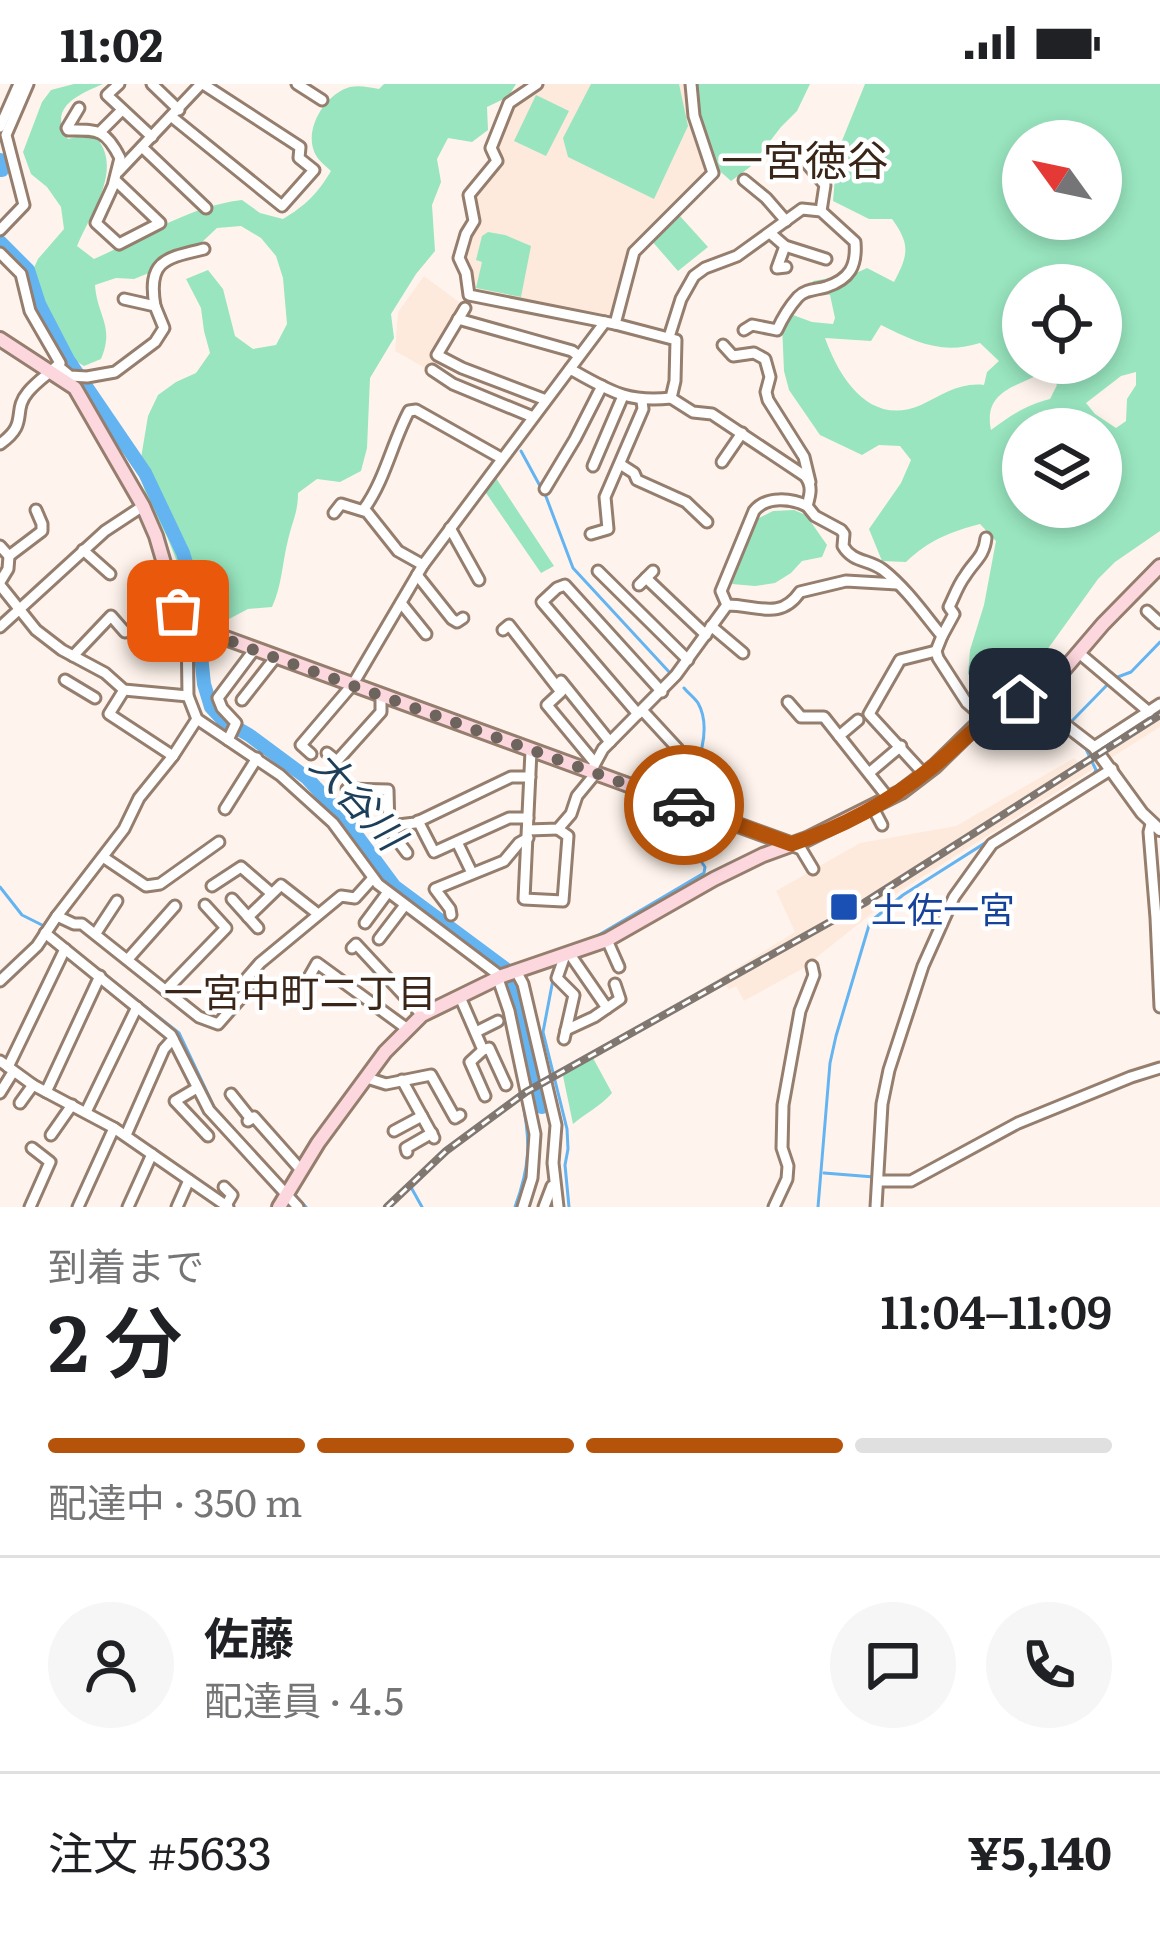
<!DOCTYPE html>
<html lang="ja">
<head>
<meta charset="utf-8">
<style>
  :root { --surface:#fff; --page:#f6f6f6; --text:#202124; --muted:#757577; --line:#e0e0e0; --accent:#b45309 }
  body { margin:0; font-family:Literata,"Noto Sans JP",serif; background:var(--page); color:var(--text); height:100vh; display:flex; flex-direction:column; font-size:45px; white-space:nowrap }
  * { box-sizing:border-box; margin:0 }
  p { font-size:39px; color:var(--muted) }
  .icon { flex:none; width:66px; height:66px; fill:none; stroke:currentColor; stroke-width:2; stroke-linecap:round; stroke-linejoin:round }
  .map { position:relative; height:1123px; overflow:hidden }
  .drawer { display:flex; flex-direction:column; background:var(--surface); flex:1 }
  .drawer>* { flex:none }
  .needle { width:78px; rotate:303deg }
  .fabs { position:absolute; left:1002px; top:36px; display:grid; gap:24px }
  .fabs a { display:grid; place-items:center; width:120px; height:120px; border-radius:50%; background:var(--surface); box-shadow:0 6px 18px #0003; font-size:60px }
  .pin { position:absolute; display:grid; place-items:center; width:102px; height:102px; color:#fff; margin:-51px; border-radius:24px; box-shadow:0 6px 18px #0006 }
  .courier { position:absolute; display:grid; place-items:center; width:120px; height:120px; margin:-60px; border:9px solid #b45309; border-radius:50%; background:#fff; color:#222; box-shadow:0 3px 15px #0007 }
  .overview em { font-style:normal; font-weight:600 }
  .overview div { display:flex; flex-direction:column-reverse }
  .overview { display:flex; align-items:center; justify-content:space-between; height:204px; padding:0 48px }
  h1 { font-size:78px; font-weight:600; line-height:90px }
  .bar { display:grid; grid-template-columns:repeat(4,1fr); gap:18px 12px; align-content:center; height:144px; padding:0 48px }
  .bar i { height:15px; border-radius:9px; background:var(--line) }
  .bar .on { background:var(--accent) }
  .bar p { grid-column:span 4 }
  .line { display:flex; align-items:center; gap:30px; padding:0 48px; border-top:3px solid var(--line) }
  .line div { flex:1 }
  .round { display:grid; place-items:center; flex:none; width:126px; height:126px; border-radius:63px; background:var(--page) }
  .status { display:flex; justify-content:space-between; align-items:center; height:84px; padding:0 60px; background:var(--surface); direction:ltr }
  .status svg { height:33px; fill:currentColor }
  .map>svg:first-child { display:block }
</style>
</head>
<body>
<div class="status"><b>11:02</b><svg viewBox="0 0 49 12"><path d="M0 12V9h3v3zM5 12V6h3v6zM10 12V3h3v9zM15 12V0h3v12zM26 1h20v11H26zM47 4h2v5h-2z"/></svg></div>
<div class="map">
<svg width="1160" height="1123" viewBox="0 0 1160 1123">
  <rect width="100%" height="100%" fill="#fff4ed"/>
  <g fill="#fdeadc">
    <polygon points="542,0 688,0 711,91 632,167 614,235 473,210 463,174 468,152 473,112 500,77 494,64 512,21"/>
    <polygon points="424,192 463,221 435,271 430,287 395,267 398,228"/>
    <polygon points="1160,629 1160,643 900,807 802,885 744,917 736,902 729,906 726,901 702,913 699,907 795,848 776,807 860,759 956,742 1074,674 1079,679"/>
  </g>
  <g fill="#98e5bf" fill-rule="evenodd">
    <path d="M74,0H103C78,11 47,23 68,55L92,49C127,81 91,128 77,162L94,175C142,154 189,122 242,116L260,129L283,135C305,122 318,109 331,87C326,82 320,78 317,73C301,49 324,10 350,3C359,1 369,3 379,5L384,0H516L508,13L487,23L488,46L472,58L448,54L437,75L441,98L432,121L435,167L416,190L391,230L394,254L370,294L367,364L361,387L340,398L317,395L298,409C298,429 292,438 288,456C282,480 282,501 272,523L248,525L227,536L204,532L191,512L167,453L146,411L139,386L148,332L158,311L176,298L196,289L210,269L204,247L201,224L186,195L208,186L223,205L235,252L253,265L276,261L287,240L283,194L276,172L261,154L241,142L217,144L201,159L158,176L149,189L134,195L116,194L95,201C97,232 115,242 101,275L84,282L64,270L50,251L40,230L32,188L38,175L64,145L61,123L47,103L31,90L23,68L42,18L51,6Z"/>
    <polygon points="591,0 679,0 688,42 654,115 568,73 563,54"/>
    <polygon points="694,0 810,0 797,27 781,43 750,83 731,97 714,82 697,33"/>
    <path d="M865,0H1160V447L1115,478L1098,495L1042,573L1021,591L1008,611L984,608L968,590L970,566L984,521L996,457L980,440C950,448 929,456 906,478L882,477L869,445L901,399L911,376L900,362L879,361L862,371L820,351L789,306L784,287L782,241L793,231L812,238L833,240L835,234L830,211L809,206L813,197L854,190L867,184L894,198C909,170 910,160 892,135H869L833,117L837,69ZM1023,57H1101V135H1023ZM1023,201H1101V279H1023ZM881,241C915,258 942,271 980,259L999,277L987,288L984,301C960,298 942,311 921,321C871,343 840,296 825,254L871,257ZM1044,288L1057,301L1050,315C1026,321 1010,332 991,346C983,307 1016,303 1044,288ZM1136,288V301L1127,315L1126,337L1116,344L1095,330L1086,319L1121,292ZM1023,345H1101V423H1023Z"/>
    <polygon points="536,11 569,27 546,72 514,57"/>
    <polygon points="679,131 708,163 678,187 651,156"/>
    <polygon points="488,148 505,151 531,162 521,213 476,204 482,178 476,176 482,152"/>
    <polygon points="494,391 554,482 541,489 484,406"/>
    <polygon points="794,426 806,431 827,461 822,473 802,477 791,489 775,499 755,502 732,500 757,435 773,427"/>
    <path d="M593,974L612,1009C601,1022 586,1029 573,1040L563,992L567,987Z"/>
  </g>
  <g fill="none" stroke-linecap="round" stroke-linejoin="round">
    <g stroke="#63b4f1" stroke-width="3">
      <polyline points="521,367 540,402"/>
      <polyline points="545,410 573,484 671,590"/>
      <polyline points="1115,594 1131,588 1160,558"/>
      <path d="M684,604C688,609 694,613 698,619C714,647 695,687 684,714"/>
      <polyline points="1069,640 1108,600"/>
      <polyline points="0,803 22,831 42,841 179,949 215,1025 226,1038"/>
      <polyline points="562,865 597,852 704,789 705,783 676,741 678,729"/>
      <polyline points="556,880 543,948 567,1045 568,1065 565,1081 569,1123"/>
      <polyline points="824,1089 874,1093"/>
      <polyline points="412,1105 422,1123"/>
      <polyline points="294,1110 306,1123"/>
      <path d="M515,1123C530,1082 531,1058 522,1015"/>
      <polyline points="818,1123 830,979 836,952 870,838 903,811 1094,690 1096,686 1086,665 1063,647"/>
    </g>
    <g stroke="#63b4f1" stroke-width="14">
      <polyline points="0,76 2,86 0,86"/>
      <polyline points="0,158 28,186 39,220 68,276 145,389 183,469 194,505 204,600 211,623 223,636 249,651 307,694 343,733 394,802 507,886 517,913 542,1023"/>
    </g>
    <defs>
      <g id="minor">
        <polyline points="119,0 107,11 152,53"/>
        <polyline points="152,0 179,26"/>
        <polyline points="297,0 322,16"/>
        <polyline points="537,0 509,19 491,64 497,77 469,111 474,137 466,150 459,174 466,189 469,211 615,240 634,168 713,89 694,32 691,0"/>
        <path d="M79,24L67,44L68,46C97,46 105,44 120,74L113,102L96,139L119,160L160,139L115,96"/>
        <polyline points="172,33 282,122 314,86 299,74 300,63 203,0"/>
        <polyline points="0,43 19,0"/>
        <polyline points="100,48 122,26"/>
        <polyline points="142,63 206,124"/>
        <polyline points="792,74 804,76 825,101 821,127"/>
        <polyline points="118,88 201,0"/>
        <polyline points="744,96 766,114 786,137"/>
        <polyline points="0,146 24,121 6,51 28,0"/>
        <polyline points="770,149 785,162 826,175"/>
        <polyline points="785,162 777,184 786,183"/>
        <path d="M0,169L21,190L30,227L60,279C50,289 37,297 28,308C11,328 30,339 0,360"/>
        <path d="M155,222C147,176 166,174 204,165"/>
        <polyline points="465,224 437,271 462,284 546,316"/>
        <polyline points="458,235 572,267 579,272"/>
        <path d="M615,240L676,256L675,297L671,314L693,328L712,330L805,392C813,402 810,411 807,422L815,432L841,446L844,450L843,462C853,479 869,475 883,486C906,504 924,530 942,552L936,567L938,574L967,619L984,634"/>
        <path d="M669,253L681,215L694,192L705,184L737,172L802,125L821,127L855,158C857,182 850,195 826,203C816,206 806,205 798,213C790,222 782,235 777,246L752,241L744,246"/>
        <polyline points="723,261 733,272 754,269 765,275 770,293 766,308 768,316 804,373 810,398"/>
        <polyline points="58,282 70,292 87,293 115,288 155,258 164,244 155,222 124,215"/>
        <path d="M570,285C609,306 625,319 671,314"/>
        <polyline points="432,286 453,300 533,333"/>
        <polyline points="722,378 742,349"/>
        <polyline points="620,380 634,389 637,396 686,418 707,438"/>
        <polyline points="593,382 623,312"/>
        <polyline points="545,405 575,355 602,302"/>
        <path d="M364,425C385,396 392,359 409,327L416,326L501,374"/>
        <polyline points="334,429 341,420 367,428 398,467 423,481"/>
        <polyline points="450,444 479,496"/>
        <polyline points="591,450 608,445 605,413 643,325 642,317"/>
        <polyline points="0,462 9,472 8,485 0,498"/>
        <polyline points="83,466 110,490"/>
        <polyline points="9,472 42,447 42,440 36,426"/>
        <polyline points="598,487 688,576"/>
        <polyline points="417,491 452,535 457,538 463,534"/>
        <polyline points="646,494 706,551"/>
        <polyline points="0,501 36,546 62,566 105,589 124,606 188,612"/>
        <polyline points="639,501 653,487"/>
        <polyline points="401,519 426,550"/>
        <path d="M727,521L721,507L754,427C766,412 791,414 807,422"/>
        <polyline points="1147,527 1160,539"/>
        <polyline points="187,540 188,612 197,635 280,691 333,739 378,800 496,889 509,927 535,1050 532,1094 523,1123"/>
        <polyline points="711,542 743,569"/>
        <polyline points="0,543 105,447 143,422"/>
        <polyline points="503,546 509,541 561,608 547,621 595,679"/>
        <path d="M942,552L954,530L949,523C954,513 958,501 965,492C974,477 984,473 986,454"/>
        <polyline points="1079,569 1149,628"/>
        <polyline points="73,572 111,532 125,548"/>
        <polyline points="65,596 95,614"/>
        <polyline points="561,597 610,658"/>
        <polyline points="124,606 109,630 173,672"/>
        <polyline points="242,616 275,574"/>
        <polyline points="788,618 801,633 824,633 889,715"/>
        <polyline points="1001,625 1018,649"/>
        <polyline points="642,626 678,665"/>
        <polyline points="638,630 542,518 557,504 565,501 662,608"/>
        <polyline points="839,652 858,636"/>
        <polyline points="228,656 236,639 222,624 218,614 254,566"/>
        <polyline points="1094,663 1160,620"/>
        <polyline points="531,667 524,815 563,817 568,752 558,745"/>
        <polyline points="327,669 337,677 381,628 381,611"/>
        <polyline points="311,670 301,661 353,600 423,481 605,238"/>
        <path d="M591,687L603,665L676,591L727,521C757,521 780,537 800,508L846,497L897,500"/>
        <polyline points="869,689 901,662"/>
        <polyline points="924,690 869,630 900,576 936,567"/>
        <polyline points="347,705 388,706 389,745 407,769"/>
        <polyline points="873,724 882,741"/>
        <polyline points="225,725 257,674"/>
        <polyline points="418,737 434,768 509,734 528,734"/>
        <polyline points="1151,740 1149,748 1156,834 1160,923"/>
        <polyline points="390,742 415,739 511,693 530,693"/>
        <polyline points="528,746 558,745 571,730 577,712 596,689"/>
        <polyline points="457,758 472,789"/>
        <polyline points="791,761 801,765 813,785"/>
        <polyline points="103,773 146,802 160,800 219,758"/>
        <polyline points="212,802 241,783 271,809"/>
        <polyline points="232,815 258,844"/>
        <polyline points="451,831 450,825 435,805 504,777 519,759 528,754"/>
        <polyline points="57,832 124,745 139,714 173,672 197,635"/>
        <polyline points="248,833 281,801 318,830"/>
        <polyline points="365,839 388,808"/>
        <polyline points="45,849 171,951 173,955 164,965 126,1051"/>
        <polyline points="96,849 117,817"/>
        <polyline points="379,855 405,821"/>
        <polyline points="607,856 619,883"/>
        <polyline points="352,864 356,860 422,931"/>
        <polyline points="569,869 607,924"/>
        <polyline points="128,875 175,822"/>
        <polyline points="516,887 523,900 556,1041 553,1079 558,1123"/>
        <polyline points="308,895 317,879 406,944"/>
        <polyline points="0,897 37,862 57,832 74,840 82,840 199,933 218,940 247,907 247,894 260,879 341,812 355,814 373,794"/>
        <polyline points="166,906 226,844 205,821"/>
        <polyline points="460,913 483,966 470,978 485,1012"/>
        <polyline points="566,946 594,933 620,915 615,900"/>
        <polyline points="476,948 498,937"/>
        <polyline points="173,955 209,1026 298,1123"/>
        <polyline points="564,955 574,911 557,894 565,871"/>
        <polyline points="483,966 489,964 506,1001"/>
        <polyline points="0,977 33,1001 114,1044 228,1123"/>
        <polyline points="8,983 65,865"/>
        <polyline points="367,994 386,1000 431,991 455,1034 460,1031"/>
        <polyline points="402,996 434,1054"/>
        <polyline points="197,1004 175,1017 208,1052"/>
        <polyline points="46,1008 100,892"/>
        <polyline points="0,1009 13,988"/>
        <polyline points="231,1010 251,1035"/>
        <polyline points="20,1019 33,1001"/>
        <polyline points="86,1028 137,923"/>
        <polyline points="248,1037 254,1033 301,1086"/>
        <polyline points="394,1047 422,1032"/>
        <polyline points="51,1051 72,1021"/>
        <polyline points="407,1068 406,1064 432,1049"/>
        <polyline points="878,1097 911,1097 1018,1039 1131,993 1160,984"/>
        <polyline points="224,1103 232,1111 225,1123"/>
        <polyline points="30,1123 50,1078 32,1064"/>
        <polyline points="78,1123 114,1044"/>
        <polyline points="128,1123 152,1070"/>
        <polyline points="177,1123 189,1096"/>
        <polyline points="544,1123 552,1102"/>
        <polyline points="774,1123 787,1095 788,1082 782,1064 783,1021 800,927 814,891 812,882"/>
        <polyline points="876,1123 882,1020 889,986 923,882 954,813 992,760 1112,685"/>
      </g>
      <polyline id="tertiary" points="1029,613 1094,663 1142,729 1160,746"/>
      <g id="secondary">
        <polyline points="0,255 75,304 143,422 156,452 178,527 187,540 790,760"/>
        <polyline points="279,1123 318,1059 385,968 422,931 502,892 607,856 714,795 763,771 807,755 901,708 935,682 984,634 1042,607 1056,595 1103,540 1160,482"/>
      </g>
    </defs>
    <use href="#minor" stroke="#957e6e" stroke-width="15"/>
    <use href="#tertiary" stroke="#957e6e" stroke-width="16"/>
    <use href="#secondary" stroke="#957e6e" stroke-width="18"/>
    <use href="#minor" stroke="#fff" stroke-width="9"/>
    <use href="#tertiary" stroke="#fff" stroke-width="10"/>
    <use href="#secondary" stroke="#fdd7de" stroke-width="12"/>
    <defs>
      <polyline id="rail" points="387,1123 446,1067 526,1008 864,819 1160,631"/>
    </defs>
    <use href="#rail" stroke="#807770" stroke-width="8"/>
    <use href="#rail" stroke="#fff" stroke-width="3" stroke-dasharray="9" stroke-linecap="butt"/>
  </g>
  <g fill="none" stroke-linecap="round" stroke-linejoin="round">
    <polyline stroke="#6d645d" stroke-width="12" stroke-dasharray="0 21.6" points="178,527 187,540 254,566 684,721"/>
    <path stroke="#b45309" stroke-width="15" d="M684,721L791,760C841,744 890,717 931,684C965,657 979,635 1020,615"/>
  </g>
  <rect fill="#1a4fb4" stroke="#fff" stroke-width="4.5" x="829" y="808" width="30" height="30" rx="6"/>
  <g text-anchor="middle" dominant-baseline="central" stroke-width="9" stroke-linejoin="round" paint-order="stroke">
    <g font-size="36" fill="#164399" stroke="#fff" text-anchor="start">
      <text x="871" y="823">土佐一宮</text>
    </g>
    <g font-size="39" font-style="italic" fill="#1e3f59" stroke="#fff">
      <text transform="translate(360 714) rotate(48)">大谷川</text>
    </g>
    <g font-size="39" fill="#392618" stroke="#fff">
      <text x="300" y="906">一宮中町二丁目</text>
    </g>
    <g font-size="42" fill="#392618" stroke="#fff">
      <text x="805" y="74">一宮徳谷</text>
    </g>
  </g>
</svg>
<div class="fabs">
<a><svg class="needle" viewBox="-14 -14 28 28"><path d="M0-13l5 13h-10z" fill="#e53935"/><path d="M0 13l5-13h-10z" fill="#757577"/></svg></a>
<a><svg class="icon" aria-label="locate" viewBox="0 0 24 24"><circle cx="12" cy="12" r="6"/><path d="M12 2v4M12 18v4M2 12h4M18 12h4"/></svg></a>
<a><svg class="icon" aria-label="layers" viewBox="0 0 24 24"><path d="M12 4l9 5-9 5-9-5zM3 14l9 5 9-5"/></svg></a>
</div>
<div class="pin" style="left:178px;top:527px;background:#ea580c"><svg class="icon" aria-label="bag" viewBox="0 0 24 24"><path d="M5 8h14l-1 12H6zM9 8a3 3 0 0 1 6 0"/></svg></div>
<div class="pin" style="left:1020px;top:615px;background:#1f2937"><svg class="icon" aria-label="home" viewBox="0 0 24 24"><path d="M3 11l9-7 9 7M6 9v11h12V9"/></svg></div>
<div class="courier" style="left:684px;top:721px"><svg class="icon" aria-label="car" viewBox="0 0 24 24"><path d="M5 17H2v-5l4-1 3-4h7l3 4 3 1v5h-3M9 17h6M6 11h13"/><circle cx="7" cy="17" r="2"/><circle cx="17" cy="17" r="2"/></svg></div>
</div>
<section class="drawer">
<div class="overview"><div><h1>2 分</h1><p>到着まで</p></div><em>11:04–11:09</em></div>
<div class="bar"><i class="on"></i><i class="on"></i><i class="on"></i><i></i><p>配達中 · 350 m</p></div>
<div class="line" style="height:216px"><a class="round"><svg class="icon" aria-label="person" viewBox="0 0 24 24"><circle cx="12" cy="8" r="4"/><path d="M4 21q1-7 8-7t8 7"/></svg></a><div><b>佐藤</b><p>配達員 · 4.5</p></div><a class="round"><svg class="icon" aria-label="chat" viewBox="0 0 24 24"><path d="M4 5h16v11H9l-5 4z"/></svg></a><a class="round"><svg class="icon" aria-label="phone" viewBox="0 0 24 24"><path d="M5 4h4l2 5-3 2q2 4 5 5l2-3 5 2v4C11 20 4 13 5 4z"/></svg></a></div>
<div class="line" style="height:156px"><div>注文 #5633</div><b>¥5,140</b></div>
</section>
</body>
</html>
